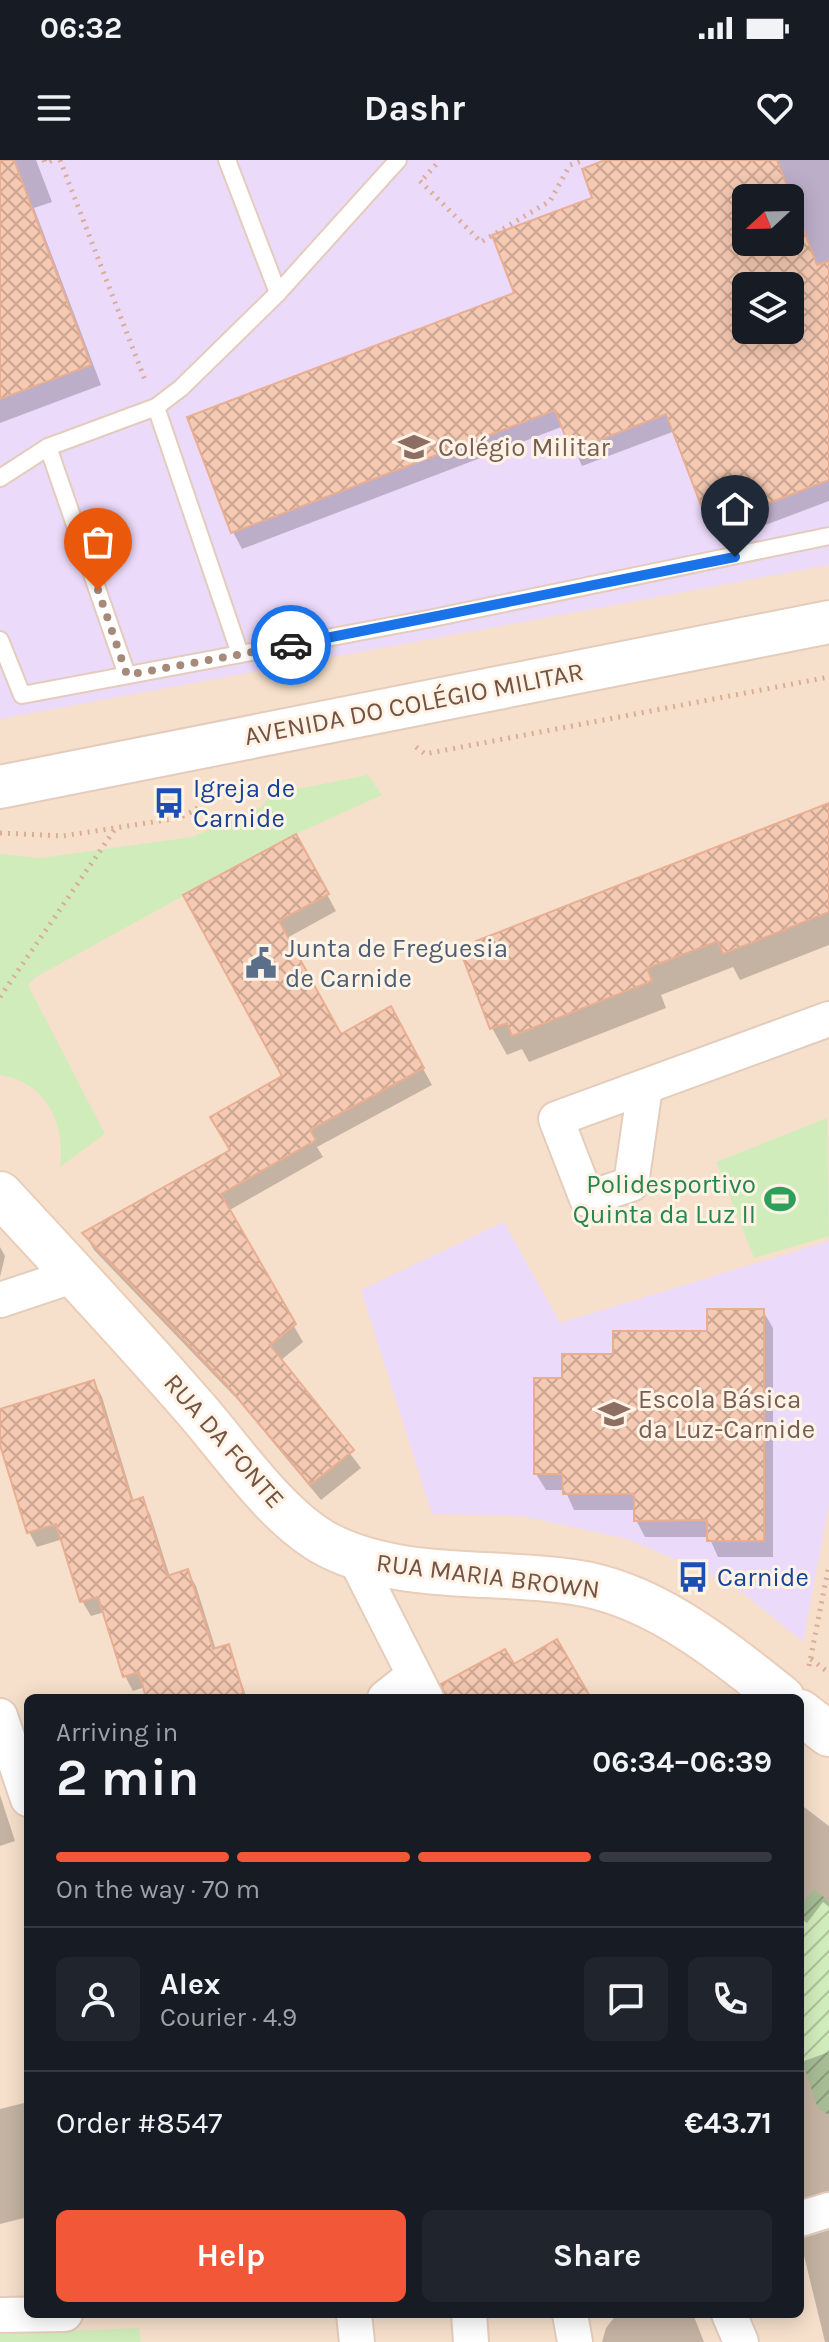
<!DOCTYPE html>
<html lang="en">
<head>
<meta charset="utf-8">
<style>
  :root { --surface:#171b24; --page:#20242c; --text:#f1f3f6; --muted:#9ea1a6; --line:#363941; --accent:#f25737 }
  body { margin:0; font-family:Karla,sans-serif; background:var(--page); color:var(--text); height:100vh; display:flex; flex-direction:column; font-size:30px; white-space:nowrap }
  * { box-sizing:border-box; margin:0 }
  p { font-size:26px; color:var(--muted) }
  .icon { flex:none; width:44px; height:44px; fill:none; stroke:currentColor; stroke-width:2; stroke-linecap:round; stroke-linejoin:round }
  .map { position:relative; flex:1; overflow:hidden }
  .sheet { position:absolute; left:24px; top:1534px; width:780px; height:624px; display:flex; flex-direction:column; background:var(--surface); border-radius:12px; box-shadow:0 4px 20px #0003 }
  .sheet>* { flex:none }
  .needle { width:52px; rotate:248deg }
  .tools { position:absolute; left:732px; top:24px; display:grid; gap:16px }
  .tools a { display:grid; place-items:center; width:72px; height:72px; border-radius:12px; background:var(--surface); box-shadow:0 4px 20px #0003; font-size:40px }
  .pin { position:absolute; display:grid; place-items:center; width:68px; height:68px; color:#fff; margin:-82px -34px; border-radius:50% 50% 50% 0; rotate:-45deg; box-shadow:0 0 8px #0007 }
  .pin .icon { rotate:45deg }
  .courier { position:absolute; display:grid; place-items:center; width:80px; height:80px; margin:-40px; border:6px solid #1a73e8; border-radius:50%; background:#fff; color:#222; box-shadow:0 2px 10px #0007 }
  .head em { font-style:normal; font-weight:700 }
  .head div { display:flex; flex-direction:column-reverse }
  .head { display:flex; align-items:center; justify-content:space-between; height:136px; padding:0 32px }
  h1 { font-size:52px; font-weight:700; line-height:60px }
  .bar { display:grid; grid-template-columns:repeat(4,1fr); gap:12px 8px; align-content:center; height:96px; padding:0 32px }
  .bar i { height:10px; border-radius:6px; background:var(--line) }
  .bar .selected { background:var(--accent) }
  .bar p { grid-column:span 4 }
  .line { display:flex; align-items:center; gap:20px; padding:0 32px; border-top:2px solid var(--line) }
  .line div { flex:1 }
  .round { display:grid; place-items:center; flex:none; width:84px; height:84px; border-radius:12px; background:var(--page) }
  .action { display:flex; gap:16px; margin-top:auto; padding:16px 32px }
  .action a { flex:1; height:92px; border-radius:12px; background:var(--accent); color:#fff; font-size:32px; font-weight:700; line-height:92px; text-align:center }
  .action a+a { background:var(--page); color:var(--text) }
  .status { display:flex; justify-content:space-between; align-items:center; height:56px; padding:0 40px; background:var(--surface); direction:ltr }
  .status svg { height:22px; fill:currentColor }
  header { display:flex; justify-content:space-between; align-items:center; height:104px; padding:0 32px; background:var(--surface); font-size:36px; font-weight:700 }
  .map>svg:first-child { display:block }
</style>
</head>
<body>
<div class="status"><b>06:32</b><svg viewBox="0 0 49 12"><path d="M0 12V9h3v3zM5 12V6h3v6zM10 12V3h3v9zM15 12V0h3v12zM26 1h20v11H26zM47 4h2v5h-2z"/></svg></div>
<header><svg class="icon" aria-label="menu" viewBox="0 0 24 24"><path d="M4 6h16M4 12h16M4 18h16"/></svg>Dashr<svg class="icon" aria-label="heart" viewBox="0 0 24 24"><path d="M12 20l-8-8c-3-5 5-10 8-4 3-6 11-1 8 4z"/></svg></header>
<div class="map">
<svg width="829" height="2182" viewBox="0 0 829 2182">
  <defs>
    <pattern id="garden-furrows" width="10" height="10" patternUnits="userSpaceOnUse" patternTransform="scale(2)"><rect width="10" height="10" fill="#d1ecbb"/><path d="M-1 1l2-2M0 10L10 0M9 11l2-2" fill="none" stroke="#aec29a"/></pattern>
    <pattern id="building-cross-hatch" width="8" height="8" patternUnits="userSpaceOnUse" patternTransform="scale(2)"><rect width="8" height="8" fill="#f5c9b2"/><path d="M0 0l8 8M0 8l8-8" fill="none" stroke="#cba692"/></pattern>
  </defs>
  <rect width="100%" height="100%" fill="#feefdd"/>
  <path fill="#f6e0cb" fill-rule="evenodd" d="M829,314V2182H0V462ZM28,1538H800V2154H28Z"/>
  <g fill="#ecdafa" fill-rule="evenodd">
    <path d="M0,0H829V405L0,559ZM746,38H790V82H746ZM746,126H790V170H746Z"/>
    <polygon points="504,1062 560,1163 829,1081 829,1345 803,1482 743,1433 709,1414 627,1379 522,1356 432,1354 361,1130"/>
  </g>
  <g fill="#d1ecbb">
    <path d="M368,615L382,635L296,674L36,817L28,825L105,974L60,1007C66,965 47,922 0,915V694L40,698L192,677L260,648L272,634Z"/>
    <polygon points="827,958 829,1076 754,1098 716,1002"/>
    <polygon points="139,2168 141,2182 0,2182 0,2174"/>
  </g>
  <polygon fill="url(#garden-furrows)" points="814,1729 829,1741 829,1955 818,1949 800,1894 800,1747"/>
  <g fill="#0003" fill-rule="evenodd">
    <polygon points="0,0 36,0 52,42 34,48 101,225 0,263"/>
    <path d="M611,0H829V341L720,382L675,271L582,306L564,266L242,389L233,372L517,134L595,39ZM746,38H790V82H746ZM746,126H790V170H746Z"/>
    <polygon points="829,645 829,785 740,820 733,807 661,835 666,848 529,902 522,889 507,895 492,868"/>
    <polygon points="295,676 336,751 287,778 340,876 399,865 432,925 317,987 323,997 228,1051 303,1182 280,1201 361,1308 321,1340 238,1240 94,1090 85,1074 232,991 284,917 186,736"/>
    <polygon points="0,1087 5,1096 0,1117"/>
    <polygon points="763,1151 773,1168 773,1397 718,1397 709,1377 645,1377 636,1360 636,1350 574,1350 565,1330 546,1330 536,1314 564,1220 615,1196 709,1173"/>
    <polygon points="94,1222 102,1237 134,1342 142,1340 150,1354 170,1417 188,1412 196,1426 216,1490 228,1487 247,1538 148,1538 145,1527 133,1531 125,1516 105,1452 91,1456 82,1441 63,1379 37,1387 29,1372 0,1278 0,1251"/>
    <polygon points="0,1635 15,1681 0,1686"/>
    <polygon points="800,1644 829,1666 829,1747 823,1742 807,1763 800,1758"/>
    <polygon points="800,1888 804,1901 829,1892 829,2046 800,2058"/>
    <polygon points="28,1942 28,2057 0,2064 0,1949"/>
    <polygon points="829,2070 829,2182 825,2182 800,2079"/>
    <polygon points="693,2154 704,2182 602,2182 606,2168 617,2154"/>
  </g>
  <g fill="url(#building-cross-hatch)" stroke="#e9ae92" stroke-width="2" fill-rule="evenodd">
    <polygon points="0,0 14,0 91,205 0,239"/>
    <path d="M605,0H777L817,105L829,101V320L709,366L666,254L571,291L555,250L231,373L187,257L514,133L492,75L592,38L582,9ZM746,38H790V82H746ZM746,126H790V170H746Z"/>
    <polygon points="829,643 829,752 723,794 718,781 647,808 652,821 512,876 507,863 490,869 463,798 480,792 476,781"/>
    <polygon points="296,674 329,734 279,761 341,874 391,846 424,908 310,970 316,980 221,1034 296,1164 270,1185 354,1290 310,1325 226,1224 82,1073 230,990 210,957 282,916 183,735"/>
    <polygon points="707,1149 764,1149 764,1381 707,1381 707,1360 634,1361 634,1334 563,1334 562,1314 534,1314 534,1218 562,1218 562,1194 613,1194 613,1171 707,1171"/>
    <polygon points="94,1220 132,1341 143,1337 167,1416 188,1409 213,1489 229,1484 245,1538 146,1538 139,1512 123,1517 98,1437 80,1442 56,1364 27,1373 0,1285 0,1249"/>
    <polygon points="557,1479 591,1538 446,1538 441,1524 505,1489 514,1504"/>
  </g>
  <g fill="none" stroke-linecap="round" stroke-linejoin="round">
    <defs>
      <g id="service">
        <polyline points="227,0 278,133"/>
        <polyline points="156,247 240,494"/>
        <polyline points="48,287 127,515"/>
        <polyline points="0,318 48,287 156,247 181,228 278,133 398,0"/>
        <polyline points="0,480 22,535 428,459 829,376"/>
      </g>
      <g id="minor">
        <polyline points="645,927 631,1024 587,1039 556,959 829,859"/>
        <polyline points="0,1140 78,1114"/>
        <polyline points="355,1398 426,1538"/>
        <polyline points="385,1538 414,1515"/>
        <polyline points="0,1556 28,1639"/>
        <polyline points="800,2059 829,2050"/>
        <polyline points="354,2154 357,2182"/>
        <polyline points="469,2154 471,2182"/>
        <polyline points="570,2154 575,2182"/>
        <polyline points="729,2154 741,2182"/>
        <polyline points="0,2155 65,2154"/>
      </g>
      <polyline id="tertiary" points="0,627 829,462"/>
      <g id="secondary">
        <path d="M0,1034C67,1106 134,1178 199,1253C235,1295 280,1361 330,1386C402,1422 494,1410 573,1422C653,1433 721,1490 782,1538"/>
        <polyline points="800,1552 829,1574"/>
      </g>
    </defs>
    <use href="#service" stroke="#e4ccbc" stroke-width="20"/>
    <use href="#minor" stroke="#e4ccbc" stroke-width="38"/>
    <use href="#tertiary" stroke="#e4ccbc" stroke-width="46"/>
    <use href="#secondary" stroke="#eacdb8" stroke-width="48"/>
    <g stroke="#d9ad96" stroke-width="5" stroke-dasharray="2 6" stroke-linecap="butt">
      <polyline points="44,0 45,3 54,0"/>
      <polyline points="60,0 145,220"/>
      <polyline points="424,18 440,0"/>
      <polyline points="420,21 481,82 550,41 570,5 584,0"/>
      <polyline points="416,587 425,594 829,517"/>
      <polyline points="0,673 63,676 179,658 195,650 217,630"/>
      <polyline points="0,837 115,669"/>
      <polyline points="811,1499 829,1513"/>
      <polyline points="809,1506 829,1405"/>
    </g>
    <use href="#service" stroke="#fff" stroke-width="16"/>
    <use href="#minor" stroke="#fff" stroke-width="34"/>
    <use href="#tertiary" stroke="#fff" stroke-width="42"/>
    <use href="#secondary" stroke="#fff" stroke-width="44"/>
  </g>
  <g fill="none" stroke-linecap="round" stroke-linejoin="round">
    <polyline stroke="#a58a7a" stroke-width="8" stroke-dasharray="0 14.4" points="98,430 127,515 291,485"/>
    <polyline stroke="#1a73e8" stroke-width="10" points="291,485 735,397"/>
  </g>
  <defs>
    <symbol id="school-bare" viewBox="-9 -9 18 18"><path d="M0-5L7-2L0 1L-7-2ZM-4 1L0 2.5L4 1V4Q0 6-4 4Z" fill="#8d6e63" stroke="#fff3e5" stroke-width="2.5" paint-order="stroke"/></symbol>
    <symbol id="bus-bare" viewBox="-9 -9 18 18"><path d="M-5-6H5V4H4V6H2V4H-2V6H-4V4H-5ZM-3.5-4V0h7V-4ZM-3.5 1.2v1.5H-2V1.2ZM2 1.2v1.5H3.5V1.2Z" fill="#1a4fb4" stroke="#fff3e5" stroke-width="2.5" paint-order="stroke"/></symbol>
    <symbol id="civic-bare" viewBox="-9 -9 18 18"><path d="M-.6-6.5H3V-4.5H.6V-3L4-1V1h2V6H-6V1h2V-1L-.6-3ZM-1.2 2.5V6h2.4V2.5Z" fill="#5c6f8a" stroke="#fff3e5" stroke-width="2.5" paint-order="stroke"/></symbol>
    <symbol id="stadium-bare" viewBox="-9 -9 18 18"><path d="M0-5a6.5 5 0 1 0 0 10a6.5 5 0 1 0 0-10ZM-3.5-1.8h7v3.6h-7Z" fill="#2e9e5b" stroke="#fff3e5" stroke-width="2.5" paint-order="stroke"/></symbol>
  </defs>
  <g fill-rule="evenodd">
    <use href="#school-bare" x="392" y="265" width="44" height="44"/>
    <use href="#bus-bare" x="147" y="621" width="44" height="44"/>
    <use href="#civic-bare" x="239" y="781" width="44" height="44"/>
    <use href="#stadium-bare" x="758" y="1017" width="44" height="44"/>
    <use href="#school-bare" x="592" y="1232" width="44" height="44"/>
    <use href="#bus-bare" x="671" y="1395" width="44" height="44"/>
  </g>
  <g text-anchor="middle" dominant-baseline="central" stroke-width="6" stroke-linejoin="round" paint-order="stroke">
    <g font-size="26" fill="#785e54" stroke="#fff3e5" text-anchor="start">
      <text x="438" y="287">Colégio Militar</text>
      <text x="638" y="1239">Escola Básica<tspan x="638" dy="30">da Luz-Carnide</tspan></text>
    </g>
    <g font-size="26" fill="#755344" stroke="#fff3e5">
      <text transform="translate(414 544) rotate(-11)">AVENIDA DO COLÉGIO MILITAR</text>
      <text transform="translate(224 1281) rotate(49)">RUA DA FONTE</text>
      <text transform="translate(488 1416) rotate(7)">RUA MARIA BROWN</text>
    </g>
    <g font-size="26" fill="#164399" stroke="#fff3e5" text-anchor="start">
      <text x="193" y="628">Igreja de<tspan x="193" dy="30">Carnide</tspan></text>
      <text x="717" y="1417">Carnide</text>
    </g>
    <g font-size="26" fill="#4e5e75" stroke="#fff3e5" text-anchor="start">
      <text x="285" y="788">Junta de Freguesia<tspan x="285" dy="30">de Carnide</tspan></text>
    </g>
    <g font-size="26" fill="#27864d" stroke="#fff3e5" text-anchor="end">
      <text x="756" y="1024">Polidesportivo<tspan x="756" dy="30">Quinta da Luz II</tspan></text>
    </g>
  </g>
</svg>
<div class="tools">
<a><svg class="needle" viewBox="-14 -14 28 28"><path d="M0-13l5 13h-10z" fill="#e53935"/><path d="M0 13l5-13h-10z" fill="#9ea1a6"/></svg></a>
<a><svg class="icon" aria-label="layers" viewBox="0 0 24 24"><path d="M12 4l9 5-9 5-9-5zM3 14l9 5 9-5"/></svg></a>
</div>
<div class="pin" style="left:98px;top:430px;background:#ea580c"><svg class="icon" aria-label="bag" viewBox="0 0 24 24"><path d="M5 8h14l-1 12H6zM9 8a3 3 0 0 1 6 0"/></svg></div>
<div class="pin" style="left:735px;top:397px;background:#1f2937"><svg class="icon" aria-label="home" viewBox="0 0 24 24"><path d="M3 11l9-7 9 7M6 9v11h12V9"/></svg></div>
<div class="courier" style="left:291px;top:485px"><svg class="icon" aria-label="car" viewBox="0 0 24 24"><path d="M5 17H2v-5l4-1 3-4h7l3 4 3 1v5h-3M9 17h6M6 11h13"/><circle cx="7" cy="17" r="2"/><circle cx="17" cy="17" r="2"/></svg></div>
<section class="sheet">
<div class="head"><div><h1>2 min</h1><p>Arriving in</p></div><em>06:34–06:39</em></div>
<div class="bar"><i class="selected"></i><i class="selected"></i><i class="selected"></i><i></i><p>On the way · 70 m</p></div>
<div class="line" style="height:144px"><a class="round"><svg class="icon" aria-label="person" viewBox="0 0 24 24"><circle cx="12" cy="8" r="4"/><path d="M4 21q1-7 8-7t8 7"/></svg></a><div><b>Alex</b><p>Courier · 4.9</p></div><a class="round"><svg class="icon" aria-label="chat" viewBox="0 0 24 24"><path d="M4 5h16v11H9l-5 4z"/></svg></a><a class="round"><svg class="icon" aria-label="phone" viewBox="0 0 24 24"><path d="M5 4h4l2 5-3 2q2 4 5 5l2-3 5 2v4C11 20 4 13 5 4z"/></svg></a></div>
<div class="line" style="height:104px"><div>Order #8547</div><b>€43.71</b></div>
<div class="action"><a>Help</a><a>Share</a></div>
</section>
</div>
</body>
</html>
